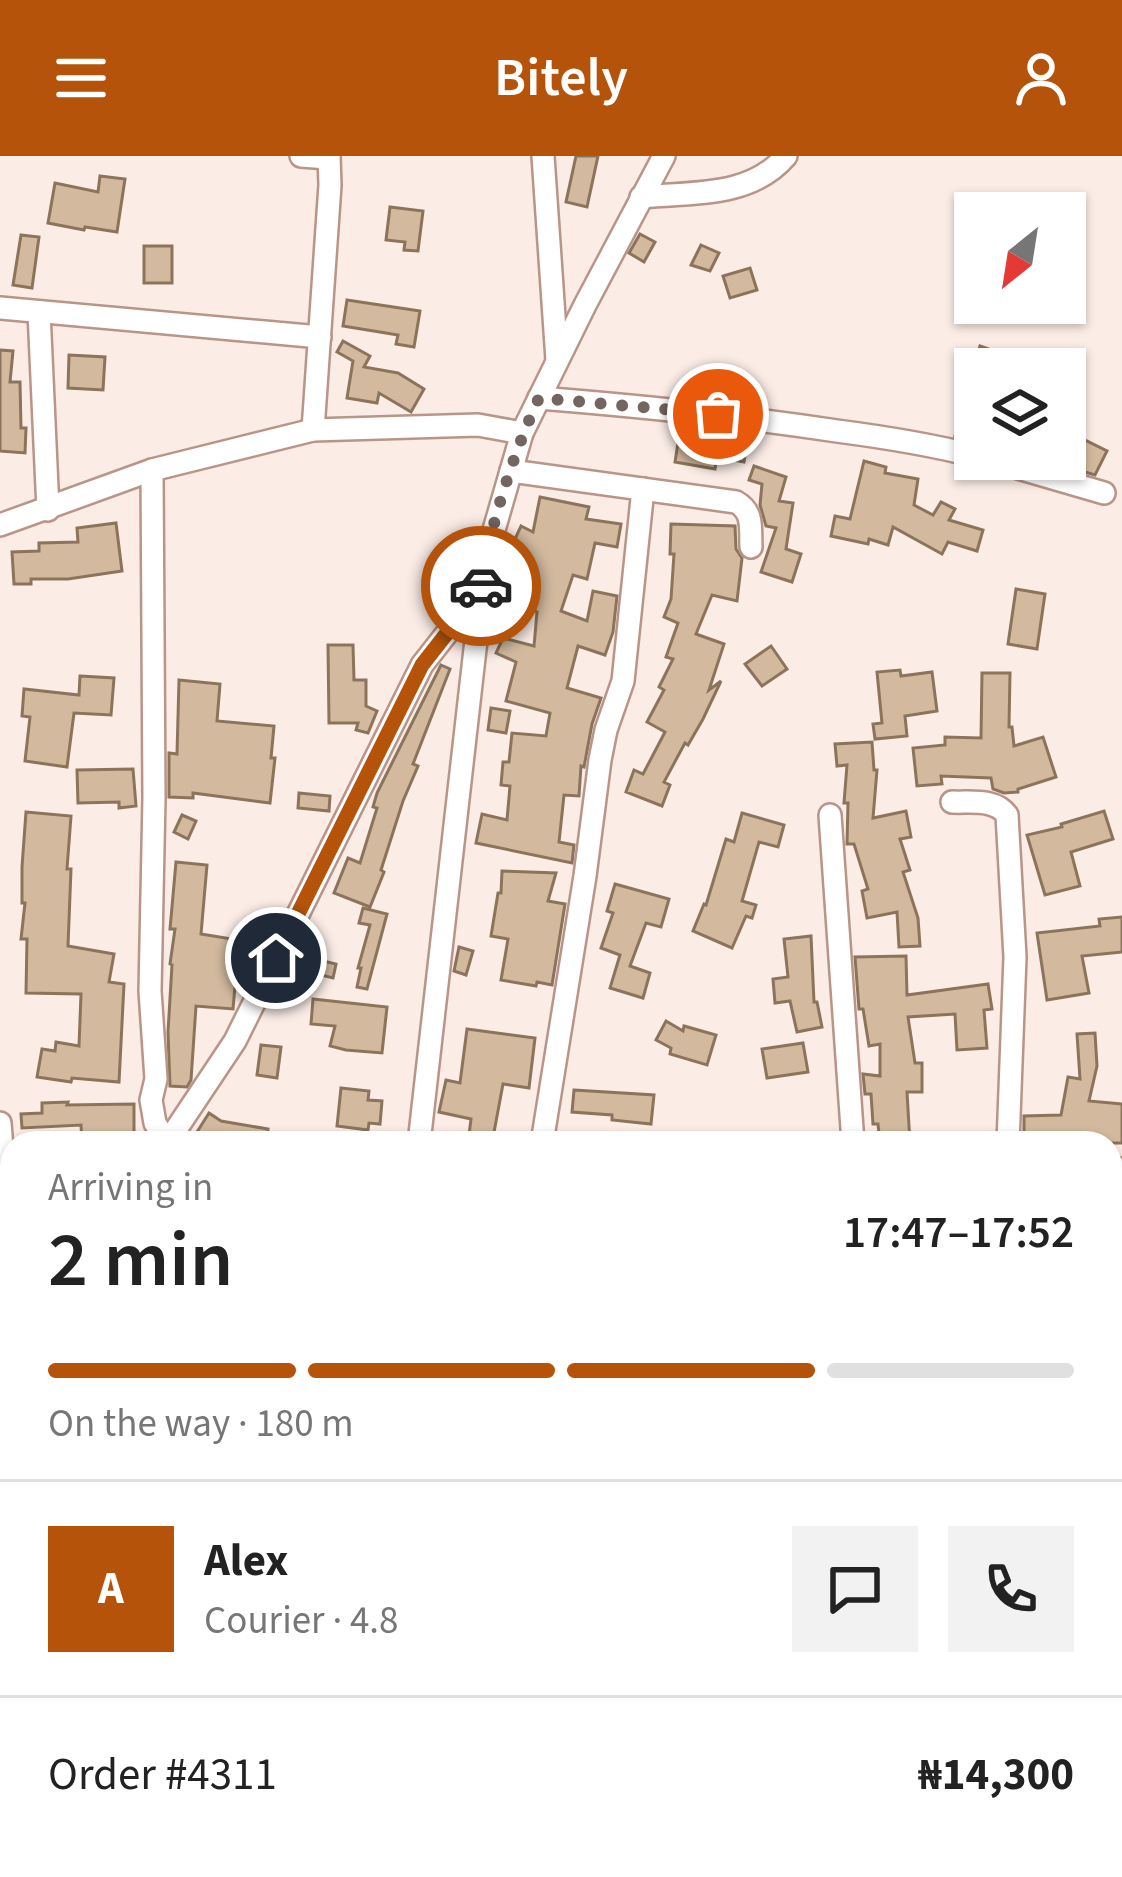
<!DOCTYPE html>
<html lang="en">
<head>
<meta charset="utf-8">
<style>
  :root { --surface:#fff; --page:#f2f2f2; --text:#222; --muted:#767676; --line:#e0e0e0; --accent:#b45309 }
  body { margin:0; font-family:"Source Sans 3",sans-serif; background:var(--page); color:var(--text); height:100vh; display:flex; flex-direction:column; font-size:45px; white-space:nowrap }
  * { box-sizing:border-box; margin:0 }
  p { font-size:39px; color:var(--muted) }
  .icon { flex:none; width:66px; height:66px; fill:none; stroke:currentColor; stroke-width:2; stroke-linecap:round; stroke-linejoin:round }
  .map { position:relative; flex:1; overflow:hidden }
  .drawer { position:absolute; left:0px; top:975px; width:1122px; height:747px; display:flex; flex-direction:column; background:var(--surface); border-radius:36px 36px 0 0; box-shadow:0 3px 9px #0004 }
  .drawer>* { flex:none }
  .needle { width:78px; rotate:210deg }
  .fabs { position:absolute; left:954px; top:36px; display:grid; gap:24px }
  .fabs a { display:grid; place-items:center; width:132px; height:132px; border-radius:0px; background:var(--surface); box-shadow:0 3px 9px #0004; font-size:60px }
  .pin { position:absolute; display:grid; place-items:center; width:102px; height:102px; color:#fff; margin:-51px; border:6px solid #fff; border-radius:50%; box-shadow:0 3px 12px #0007 }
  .courier { position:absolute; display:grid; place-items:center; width:120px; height:120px; margin:-60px; border:9px solid #b45309; border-radius:50%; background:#fff; color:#222; box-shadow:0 3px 15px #0007 }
  .overview em { font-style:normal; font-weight:600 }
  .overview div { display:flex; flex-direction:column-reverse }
  .overview { display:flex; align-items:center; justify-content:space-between; height:204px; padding:0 48px }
  h1 { font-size:78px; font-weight:600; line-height:90px }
  .bar { display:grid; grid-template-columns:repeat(4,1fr); gap:18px 12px; align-content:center; height:144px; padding:0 48px }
  .bar i { height:15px; border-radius:9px; background:var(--line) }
  .bar .on { background:var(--accent) }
  .bar p { grid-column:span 4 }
  .line { display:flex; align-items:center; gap:30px; padding:0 48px; border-top:3px solid var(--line) }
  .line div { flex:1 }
  .round { display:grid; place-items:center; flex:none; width:126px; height:126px; border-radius:0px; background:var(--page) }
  header { display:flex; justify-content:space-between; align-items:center; height:156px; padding:0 48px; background:var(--accent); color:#fff; font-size:54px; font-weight:600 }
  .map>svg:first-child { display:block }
</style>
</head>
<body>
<header><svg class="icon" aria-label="menu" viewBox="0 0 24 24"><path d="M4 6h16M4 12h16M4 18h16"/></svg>Bitely<svg class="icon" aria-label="person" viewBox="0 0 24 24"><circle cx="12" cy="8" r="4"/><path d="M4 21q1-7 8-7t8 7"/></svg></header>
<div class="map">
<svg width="1122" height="1721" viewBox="0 0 1122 1721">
  <rect width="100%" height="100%" fill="#fbece6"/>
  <g fill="#d3ba9f" stroke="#8b745b" stroke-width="3">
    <polygon points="576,0 598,0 587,51 566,46"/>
    <polygon points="100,20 125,23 117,76 85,71 84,74 48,67 55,27 98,36"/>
    <polygon points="390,51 423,55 418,95 404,94 405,86 386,84"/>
    <polygon points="640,78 655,86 644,106 629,97"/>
    <polygon points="21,79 39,81 32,132 13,129"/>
    <polygon points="701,89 719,97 710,115 691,109"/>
    <rect x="144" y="90" width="28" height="37"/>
    <polygon points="750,112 757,134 730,142 723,120"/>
    <polygon points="347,144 420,155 414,191 396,188 398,179 343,170"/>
    <polygon points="343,185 370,200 364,211 398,217 424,233 411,256 379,237 377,247 347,242 353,205 337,196"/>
    <polygon points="980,190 1040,211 1039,213 973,213"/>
    <polygon points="0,194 13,195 10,226 20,226 21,272 26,272 25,297 0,295"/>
    <polygon points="69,199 105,201 103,234 68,232"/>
    <polygon points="971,222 975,222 975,285 955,280"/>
    <polygon points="680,274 747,286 744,306 717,301 715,313 675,306"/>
    <polygon points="1073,278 1107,295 1095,319 1058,308 1060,303 1065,303 1065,293"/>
    <polygon points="864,305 886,311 885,317 918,323 914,349 933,359 941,346 955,353 949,364 983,374 977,395 948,386 942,398 893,371 888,389 869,383 868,388 831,380 835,360 850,363"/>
    <polygon points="754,310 786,321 779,345 793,347 786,393 801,398 792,426 761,416 776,372 766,370 760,349 762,328 749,324"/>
    <polygon points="540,341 589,351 586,363 621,368 617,391 595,387 587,423 573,419 561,455 587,465 593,435 617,440 613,476 605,499 578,490 567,532 601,542 592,568 584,611 581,610 579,640 564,639 559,686 574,689 572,707 476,687 482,658 507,664 510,630 501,629 503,606 509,606 512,577 546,580 550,557 506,545 516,506 496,497 503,482 534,490 537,456 506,440 521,410 511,408 515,383 521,370 533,376"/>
    <polygon points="116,367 122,415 68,423 31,423 31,428 14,428 12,396 39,395 39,387 78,386 77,372"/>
    <polygon points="671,368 735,370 736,393 742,402 737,445 712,439 696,478 724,488 709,534 721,525 703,563 688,589 685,587 664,626 670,629 662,650 626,636 634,614 643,618 665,576 647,566 664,534 659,531 673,503 666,501 678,467 664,461 671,443 674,398 670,398"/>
    <polygon points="1016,433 1045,438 1037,493 1008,488"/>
    <polygon points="328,489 353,489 354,524 366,524 366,550 377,555 368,577 356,574 358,567 329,567"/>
    <polygon points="771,490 787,513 762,530 745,508"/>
    <polygon points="441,509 450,513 413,608 418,610 403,645 381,714 384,716 370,751 334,737 348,702 360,707 377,652 373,651 377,637"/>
    <polygon points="900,514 901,520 932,516 937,555 905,560 907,580 875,583 873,568 882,567 877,516"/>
    <polygon points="982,517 1010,517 1009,571 1012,571 1014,590 1043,581 1056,621 1018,633 1018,636 1004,637 993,633 991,622 941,620 942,628 917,630 913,592 945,589 945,581 981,582"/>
    <polygon points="80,520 114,522 111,559 74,557 67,611 25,605 30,561 22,560 24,533 79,539"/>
    <polygon points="179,524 220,528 217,565 274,570 271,602 275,602 270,647 193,637 193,642 169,641 169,597 177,598"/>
    <polygon points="491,552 510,555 506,577 488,574"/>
    <polygon points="872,586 874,614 877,614 873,662 906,655 911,681 900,683 910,714 903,716 918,762 920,790 899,791 897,756 867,762 862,735 868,733 854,688 847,688 848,647 844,647 847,609 837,610 835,588"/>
    <polygon points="133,613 136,650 119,652 119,646 78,647 77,614"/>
    <polygon points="299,637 330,640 329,655 298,652"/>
    <polygon points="1104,655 1113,683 1071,696 1080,730 1045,739 1027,679 1062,671 1061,668"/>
    <polygon points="26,656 71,660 67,713 71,713 68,790 114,798 109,826 124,828 119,926 72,922 71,926 37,921 42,893 55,895 56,886 79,890 81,838 26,837 27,783 21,783 25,747 22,747 22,711"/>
    <polygon points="742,657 784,669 778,691 759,686 742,745 756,749 752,762 746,760 732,792 693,775 704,748 706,749 726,683 734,686"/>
    <polygon points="182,659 196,665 188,683 174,676"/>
    <polygon points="176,706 207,709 201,778 262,788 259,802 250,821 236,819 233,853 196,850 191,924 187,931 170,930 168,876 172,809 170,808 175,773 170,773"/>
    <polygon points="502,715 556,717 548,745 565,748 552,829 537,826 536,830 501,824 508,783 491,780 498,737 501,737"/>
    <polygon points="615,728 669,743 661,771 646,767 630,810 650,817 643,842 610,832 620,799 601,792 613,757 607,755"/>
    <polygon points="363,752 387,758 367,833 357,831 361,812 358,812 370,769 359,767"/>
    <polygon points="1122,761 1122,796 1082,800 1089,837 1047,844 1037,777 1100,770 1099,763"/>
    <polygon points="811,780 814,846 817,846 822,871 797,876 790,845 775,847 773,823 788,821 784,783"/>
    <polygon points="459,791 473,795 466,819 454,815"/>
    <polygon points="906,800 907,839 988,828 992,853 984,854 987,892 957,894 955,858 908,861 915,907 922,907 922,936 907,936 910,987 880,987 878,968 873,968 871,938 865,938 863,918 880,920 880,888 869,890 863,853 859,853 855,801"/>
    <polygon points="311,802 336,808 333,822 308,816"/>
    <polygon points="313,843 387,851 382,897 346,894 330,890 335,870 311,868"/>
    <polygon points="666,865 683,875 684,870 716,879 707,909 670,898 671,892 656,884"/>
    <polygon points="467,873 535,882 529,932 503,928 492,987 468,987 471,963 439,956 446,924 460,927"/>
    <polygon points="1095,877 1097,910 1089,945 1122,948 1122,987 1024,987 1024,960 1061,959 1068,921 1080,923 1077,878"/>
    <polygon points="803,887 808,916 767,922 762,893"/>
    <polygon points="261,889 281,891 277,922 257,919"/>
    <polygon points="341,932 369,935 368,944 382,945 380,968 369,967 368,974 337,970"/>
    <polygon points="574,934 654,939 651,968 612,964 612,959 572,956"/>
    <polygon points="68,946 67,949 134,948 134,987 82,987 81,969 22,972 21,958 42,957 42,947"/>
    <polygon points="209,957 221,965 268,973 266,987 190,987"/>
  </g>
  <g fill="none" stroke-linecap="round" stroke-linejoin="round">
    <defs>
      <g id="minor">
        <polyline points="301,0 328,2"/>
        <polyline points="543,0 557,204"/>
        <path d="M641,41C692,36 750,42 786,0"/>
        <polyline points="0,152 320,181"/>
        <polyline points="39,156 48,354"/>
        <path d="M539,242C639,250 738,260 837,275C883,281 929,288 975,300"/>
        <polyline points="313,274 330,29 329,0"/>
        <polyline points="987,303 1104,337"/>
        <polyline points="152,314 154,642 150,835 156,923 151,944 155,967 167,986"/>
        <path d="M511,315L736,346C754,356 750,372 751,391"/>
        <polyline points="0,369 152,314 313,274 478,269 522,277"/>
        <path d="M952,646C970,647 995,642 1007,659L1015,801L1008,987"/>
        <polyline points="830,659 853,987"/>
        <polyline points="0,967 8,1067"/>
        <polyline points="167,987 235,885 422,509 451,472 476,466"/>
        <polyline points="419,987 485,405 522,277 585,149 664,0"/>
        <polyline points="542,987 585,720 600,604 606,574 623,525 643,333"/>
        <polyline points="1110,1017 1122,1013"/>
        <polyline points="0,1569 12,1568"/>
        <polyline points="0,1699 12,1700"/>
        <polyline points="263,1721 264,1710"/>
      </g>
    </defs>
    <use href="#minor" stroke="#b89588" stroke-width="26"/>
    <use href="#minor" stroke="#fff" stroke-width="21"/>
  </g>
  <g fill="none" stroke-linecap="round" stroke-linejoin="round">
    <path stroke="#736560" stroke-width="12" stroke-dasharray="0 21.6" d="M481,430C489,373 514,295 539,242L718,258"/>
    <polyline stroke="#b45309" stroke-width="15" points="276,802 422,509 451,472 476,466 481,430"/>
  </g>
</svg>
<div class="fabs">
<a><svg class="needle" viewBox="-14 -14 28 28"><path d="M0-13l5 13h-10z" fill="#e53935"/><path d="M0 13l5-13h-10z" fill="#767676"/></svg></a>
<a><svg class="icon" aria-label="layers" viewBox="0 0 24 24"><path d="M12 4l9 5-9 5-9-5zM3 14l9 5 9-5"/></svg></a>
</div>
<div class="pin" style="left:718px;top:258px;background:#ea580c"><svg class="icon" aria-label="bag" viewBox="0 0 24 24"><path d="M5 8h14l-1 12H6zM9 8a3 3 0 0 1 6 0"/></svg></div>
<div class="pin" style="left:276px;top:802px;background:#1f2937"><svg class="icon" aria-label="home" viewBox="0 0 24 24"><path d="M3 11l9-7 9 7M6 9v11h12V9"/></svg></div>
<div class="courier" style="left:481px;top:430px"><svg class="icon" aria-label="car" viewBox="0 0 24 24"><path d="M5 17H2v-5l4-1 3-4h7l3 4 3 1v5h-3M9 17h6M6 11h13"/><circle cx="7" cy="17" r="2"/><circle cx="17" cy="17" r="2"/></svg></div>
<section class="drawer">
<div class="overview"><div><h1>2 min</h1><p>Arriving in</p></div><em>17:47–17:52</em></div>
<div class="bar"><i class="on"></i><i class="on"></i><i class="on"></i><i></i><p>On the way · 180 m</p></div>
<div class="line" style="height:216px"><b class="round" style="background:var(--accent);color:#fff">A</b><div><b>Alex</b><p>Courier · 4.8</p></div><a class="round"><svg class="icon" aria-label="chat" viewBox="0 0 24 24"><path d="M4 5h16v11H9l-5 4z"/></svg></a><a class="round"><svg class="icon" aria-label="phone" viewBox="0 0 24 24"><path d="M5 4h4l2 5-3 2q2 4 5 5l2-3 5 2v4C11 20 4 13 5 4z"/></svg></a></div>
<div class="line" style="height:156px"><div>Order #4311</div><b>₦14,300</b></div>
</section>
</div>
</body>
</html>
